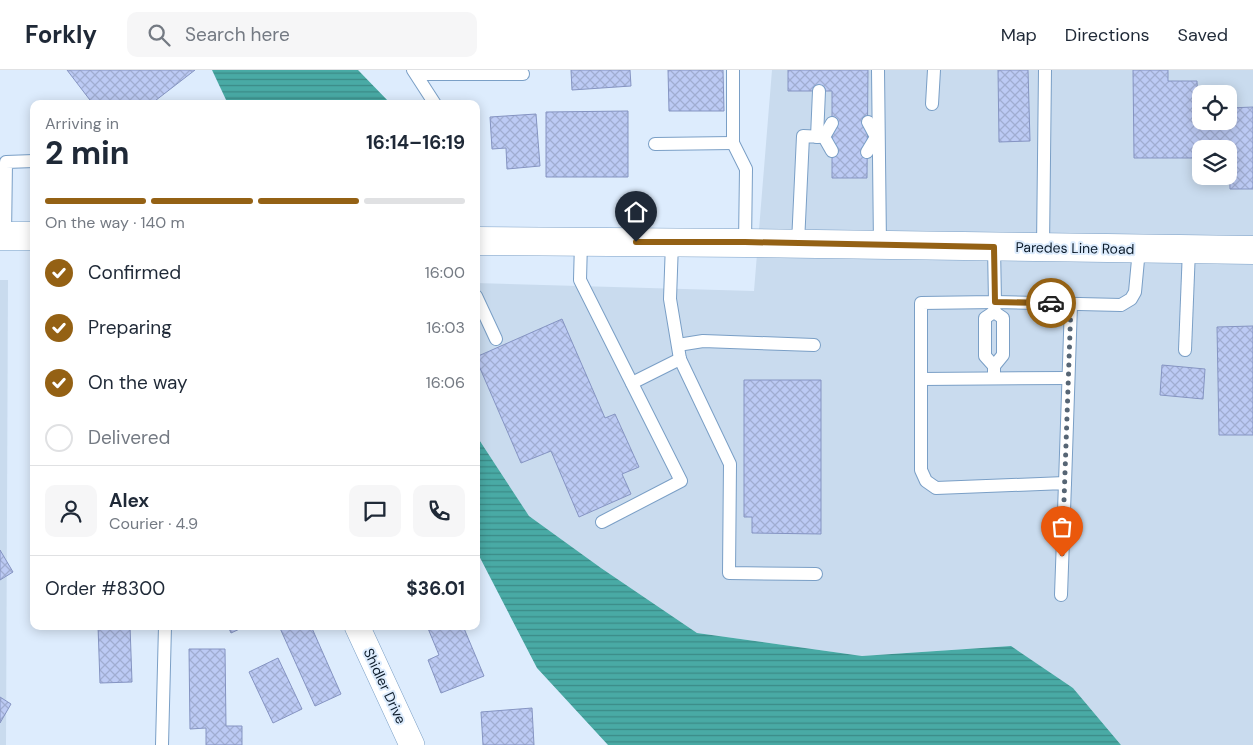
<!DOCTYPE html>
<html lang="en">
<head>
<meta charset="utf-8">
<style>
  :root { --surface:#fff; --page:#f6f6f7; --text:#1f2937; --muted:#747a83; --line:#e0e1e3; --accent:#946114 }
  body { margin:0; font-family:"DM Sans",sans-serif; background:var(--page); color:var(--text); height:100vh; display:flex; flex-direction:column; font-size:19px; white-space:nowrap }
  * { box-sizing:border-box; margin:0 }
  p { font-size:16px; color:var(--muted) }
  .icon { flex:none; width:28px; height:28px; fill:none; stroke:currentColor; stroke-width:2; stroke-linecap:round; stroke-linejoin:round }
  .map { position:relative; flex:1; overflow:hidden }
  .details { position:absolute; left:30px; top:30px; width:450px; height:530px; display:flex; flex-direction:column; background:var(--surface); border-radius:10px; box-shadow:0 2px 12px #0003 }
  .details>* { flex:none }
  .controls { position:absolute; left:1192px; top:15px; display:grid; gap:10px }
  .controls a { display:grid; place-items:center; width:45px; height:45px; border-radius:10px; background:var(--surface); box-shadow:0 2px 12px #0003; font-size:25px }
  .pin { position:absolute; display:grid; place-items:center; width:42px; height:42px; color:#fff; margin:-51px -21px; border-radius:50% 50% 50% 0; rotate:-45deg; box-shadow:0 0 5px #0007 }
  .pin .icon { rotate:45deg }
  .courier { position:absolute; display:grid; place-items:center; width:50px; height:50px; margin:-25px; border:4px solid #946114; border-radius:50%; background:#fff; color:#222; box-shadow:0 1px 6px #0007 }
  .overview em { font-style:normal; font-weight:700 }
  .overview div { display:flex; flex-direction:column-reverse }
  .overview { display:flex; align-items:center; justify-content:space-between; height:85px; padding:0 15px }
  h1 { font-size:32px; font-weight:700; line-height:38px }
  .bar { display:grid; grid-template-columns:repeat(4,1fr); gap:8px 5px; align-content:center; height:60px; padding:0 15px }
  .bar i { height:6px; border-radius:4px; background:var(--line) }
  .bar .current { background:var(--accent) }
  .bar p { grid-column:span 4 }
  .line { display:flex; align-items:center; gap:12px; padding:0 15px; border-top:1px solid var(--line) }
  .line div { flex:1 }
  .round { display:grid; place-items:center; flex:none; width:52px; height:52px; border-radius:10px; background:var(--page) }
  ol { padding:0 15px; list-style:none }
  li { display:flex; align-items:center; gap:15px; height:55px }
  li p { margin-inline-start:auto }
  li .icon { padding:5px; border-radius:50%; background:var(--accent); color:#fff; stroke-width:4 }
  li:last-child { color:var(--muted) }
  li i { width:28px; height:28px; border:2px solid var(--line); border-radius:50% }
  header { display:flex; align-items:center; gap:30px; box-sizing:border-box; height:70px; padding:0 25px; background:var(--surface); border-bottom:1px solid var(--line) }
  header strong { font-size:24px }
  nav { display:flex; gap:28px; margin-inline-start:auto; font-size:18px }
  .search { width:350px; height:45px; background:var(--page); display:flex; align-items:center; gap:12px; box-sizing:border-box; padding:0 18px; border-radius:10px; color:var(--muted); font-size:19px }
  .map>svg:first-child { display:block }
</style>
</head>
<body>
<header>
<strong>Forkly</strong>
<div class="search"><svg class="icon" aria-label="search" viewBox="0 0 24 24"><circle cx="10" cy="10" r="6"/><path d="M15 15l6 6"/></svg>Search here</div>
<nav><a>Map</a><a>Directions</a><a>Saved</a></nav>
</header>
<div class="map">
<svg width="1253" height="675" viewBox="0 0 1253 675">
  <defs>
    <pattern id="water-rules" width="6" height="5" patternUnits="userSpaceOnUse" patternTransform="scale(1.25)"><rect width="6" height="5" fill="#49aaa5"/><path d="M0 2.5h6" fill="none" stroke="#3b8a87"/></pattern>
    <pattern id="building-cross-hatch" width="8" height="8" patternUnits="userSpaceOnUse" patternTransform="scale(1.25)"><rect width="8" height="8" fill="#bccaf4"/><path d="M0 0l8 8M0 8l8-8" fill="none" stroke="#a0add1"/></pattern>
  </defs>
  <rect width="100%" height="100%" fill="#ddecfd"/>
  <g fill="#c9dbee" fill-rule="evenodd">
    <path d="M772,0H1253V675H1121L1073,618L1010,576L862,586L697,563L601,498L529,446L476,365V213L754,221ZM1201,24H1229V51H1201ZM1201,79H1229V106H1201Z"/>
    <polygon points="0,210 8,210 6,675 0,675"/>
  </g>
  <g fill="url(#water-rules)">
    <polygon points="212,0 358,0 391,34 228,34"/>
    <polygon points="476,365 529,446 601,498 697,563 862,586 1011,576 1073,618 1121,675 608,675 537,598 476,480"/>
  </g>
  <g fill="url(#building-cross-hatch)" stroke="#8594c2">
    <polygon points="67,0 195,0 151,34 93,34"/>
    <polygon points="571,0 630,0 631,16 572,20"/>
    <polygon points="668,0 723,0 724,41 669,41"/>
    <polygon points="788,0 868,0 867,108 832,108 832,21 788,21"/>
    <polygon points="998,0 1028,0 1030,71 999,72"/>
    <polygon points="1133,0 1168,0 1168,11 1197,11 1198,38 1201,38 1201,51 1229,51 1229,38 1253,37 1253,119 1230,119 1229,79 1201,79 1201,88 1134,88"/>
    <polygon points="628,41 628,107 546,107 546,42"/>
    <polygon points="536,44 540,96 507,99 506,78 492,79 490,47"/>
    <polygon points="562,249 605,348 615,344 639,397 622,404 631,424 579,447 551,381 521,393 476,289 476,287"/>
    <polygon points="1253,256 1253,365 1219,365 1217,257"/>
    <polygon points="1162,295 1205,299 1203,329 1160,325"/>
    <polygon points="744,310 821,310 821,464 752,463 752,447 744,447"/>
    <polygon points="0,480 13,502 0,510"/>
    <polygon points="98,556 130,556 132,612 100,613"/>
    <polygon points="228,556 246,556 231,563"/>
    <polygon points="279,556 311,556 341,624 315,636"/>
    <polygon points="427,556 463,556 484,606 441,623 428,590 439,585"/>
    <polygon points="189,579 225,579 226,656 242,656 242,675 206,675 206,658 190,659"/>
    <polygon points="278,588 302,639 273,653 249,602"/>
    <polygon points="0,627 11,634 0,653"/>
    <polygon points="532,638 534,675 483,675 481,642"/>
  </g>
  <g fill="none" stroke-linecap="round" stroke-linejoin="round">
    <defs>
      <g id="lane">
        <polyline points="413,0 435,34"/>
        <polyline points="733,0 733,73 746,99 745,173"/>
        <polyline points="878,0 880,175"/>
        <polyline points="417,4 523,4"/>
        <polyline points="932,34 934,0"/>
        <polyline points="832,53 824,67 832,81"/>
        <polyline points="817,67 819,21"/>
        <polyline points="655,74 733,73"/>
        <polyline points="867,82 876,67 868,52"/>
        <polyline points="5,166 6,92 34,91"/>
        <polyline points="581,172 580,210 681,411 602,452"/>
        <polyline points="672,173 670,229 680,289 730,394 729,503 816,504"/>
        <polyline points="798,173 803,66 824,67"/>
        <polyline points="994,177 995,232 921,233 921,400 926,411 936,418 1065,413 1061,525"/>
        <polyline points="1043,177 1045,0"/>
        <polyline points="476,226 496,269"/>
        <polyline points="994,242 995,232 1121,235 1131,229 1135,222 1139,179"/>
        <polyline points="994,242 985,248 985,286 994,296"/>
        <polyline points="678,275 703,271 814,275"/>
        <polyline points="1185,280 1189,179"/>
        <polyline points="994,308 994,296 1003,285 1003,248 994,242"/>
        <polyline points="921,309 1067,308"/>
        <polyline points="632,313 680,289"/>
        <polyline points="1065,413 1071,234"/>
        <polyline points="162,675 165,556"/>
      </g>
      <polyline id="street" points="357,556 412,675"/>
      <g id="primary">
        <polyline points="0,166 34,166"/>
        <polyline points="476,171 745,173 1253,180"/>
      </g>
    </defs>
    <use href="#lane" stroke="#7a9fc6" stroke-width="14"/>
    <use href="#street" stroke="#7a9fc6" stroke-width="26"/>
    <use href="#primary" stroke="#7a9fc6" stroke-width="29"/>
    <use href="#lane" stroke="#fff" stroke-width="12"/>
    <use href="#street" stroke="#fff" stroke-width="25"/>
    <use href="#primary" stroke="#fff" stroke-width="28"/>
  </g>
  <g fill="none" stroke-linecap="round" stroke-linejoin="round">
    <polyline stroke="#566574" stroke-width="5" stroke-dasharray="0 9" points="1051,233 1071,234 1062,487"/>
    <polyline stroke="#946114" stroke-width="6" points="636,172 745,172 994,177 995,232 1051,233"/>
  </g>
  <g text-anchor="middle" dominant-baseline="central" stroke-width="4" stroke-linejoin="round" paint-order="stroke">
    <g font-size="14" fill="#0d1c2b" stroke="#ddecfd">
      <text transform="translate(1075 178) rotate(1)">Paredes Line Road</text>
      <text transform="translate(385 616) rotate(65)">Shidler Drive</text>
    </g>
  </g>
</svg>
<div class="controls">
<a><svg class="icon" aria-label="locate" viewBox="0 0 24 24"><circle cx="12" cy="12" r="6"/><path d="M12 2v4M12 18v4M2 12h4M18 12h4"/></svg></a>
<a><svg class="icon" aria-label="layers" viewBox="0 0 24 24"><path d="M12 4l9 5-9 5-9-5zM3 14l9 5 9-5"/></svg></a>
</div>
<div class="pin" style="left:1062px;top:487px;background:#ea580c"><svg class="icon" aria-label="bag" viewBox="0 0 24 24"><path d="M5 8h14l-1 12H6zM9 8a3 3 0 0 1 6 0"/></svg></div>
<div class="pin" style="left:636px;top:172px;background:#1f2937"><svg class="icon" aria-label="home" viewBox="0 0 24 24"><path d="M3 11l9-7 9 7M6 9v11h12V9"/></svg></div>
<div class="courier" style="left:1051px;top:233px"><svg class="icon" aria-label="car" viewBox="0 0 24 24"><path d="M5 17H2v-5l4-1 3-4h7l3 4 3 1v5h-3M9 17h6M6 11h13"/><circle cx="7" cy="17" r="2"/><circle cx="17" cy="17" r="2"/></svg></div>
<section class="details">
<div class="overview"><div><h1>2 min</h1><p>Arriving in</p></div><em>16:14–16:19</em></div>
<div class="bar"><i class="current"></i><i class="current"></i><i class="current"></i><i></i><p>On the way · 140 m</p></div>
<ol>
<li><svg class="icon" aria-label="check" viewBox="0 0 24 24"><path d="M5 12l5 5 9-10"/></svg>Confirmed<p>16:00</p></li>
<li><svg class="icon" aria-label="check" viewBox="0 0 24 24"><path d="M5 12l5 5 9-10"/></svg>Preparing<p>16:03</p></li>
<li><svg class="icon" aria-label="check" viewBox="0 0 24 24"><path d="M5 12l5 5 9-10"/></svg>On the way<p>16:06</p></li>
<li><i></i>Delivered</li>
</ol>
<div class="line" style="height:90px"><a class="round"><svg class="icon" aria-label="person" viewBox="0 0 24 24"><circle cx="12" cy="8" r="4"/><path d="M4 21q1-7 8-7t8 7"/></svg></a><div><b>Alex</b><p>Courier · 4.9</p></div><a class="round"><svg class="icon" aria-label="chat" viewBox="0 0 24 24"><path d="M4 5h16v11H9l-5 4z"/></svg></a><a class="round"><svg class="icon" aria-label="phone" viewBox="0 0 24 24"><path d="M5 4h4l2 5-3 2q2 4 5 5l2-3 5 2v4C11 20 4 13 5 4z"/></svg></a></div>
<div class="line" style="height:65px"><div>Order #8300</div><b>$36.01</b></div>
</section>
</div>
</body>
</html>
